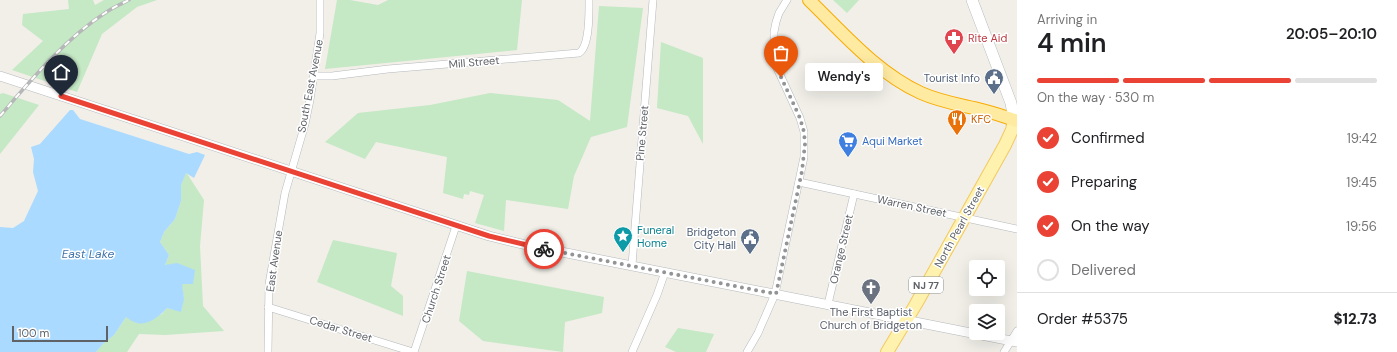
<!DOCTYPE html>
<html lang="en">
<head>
<meta charset="utf-8">
<style>
  :root { --surface:#fff; --page:#f6f6f6; --text:#202124; --muted:#757577; --line:#e0e0e0; --accent:#ea4335 }
  body { margin:0; font-family:"DM Sans",sans-serif; background:var(--page); color:var(--text); height:100vh; display:flex; flex-direction:column; font-size:15px; white-space:nowrap }
  * { box-sizing:border-box; margin:0 }
  p { font-size:13px; color:var(--muted) }
  .icon { flex:none; width:22px; height:22px; fill:none; stroke:currentColor; stroke-width:2; stroke-linecap:round; stroke-linejoin:round }
  .map { position:relative; flex:1; overflow:hidden }
  .drawer { display:flex; flex-direction:column; background:var(--surface); width:380px }
  .drawer>* { flex:none }
  .tools { position:absolute; left:969px; top:260px; display:grid; gap:8px }
  .tools a { display:grid; place-items:center; width:36px; height:36px; border-radius:4px; background:var(--surface); box-shadow:0 4px 16px #0002; font-size:20px }
  .scale { position:absolute; left:12px; bottom:10px; width:96px; box-sizing:border-box; padding-left:4px; border:2px solid #5f6368; border-top:0; font-size:11px; line-height:14px; white-space:nowrap; color:#5f6368; -webkit-text-stroke:3px #fff; paint-order:stroke }
  .pin { position:absolute; display:grid; place-items:center; width:34px; height:34px; color:#fff; margin:-41px -17px; border-radius:50% 50% 50% 0; rotate:-45deg; box-shadow:0 0 4px #0007 }
  .pin .icon { rotate:45deg }
  .courier { position:absolute; display:grid; place-items:center; width:40px; height:40px; margin:-20px; border:3px solid #ea4335; border-radius:50%; background:#fff; color:#222; box-shadow:0 1px 5px #0007 }
  .bubble { position:absolute; height:28px; border-radius:4px; background:var(--surface); box-shadow:0 4px 16px #0002; font-size:13px; font-weight:600; line-height:28px; text-align:center }
  .head em { font-style:normal; font-weight:600 }
  .head div { display:flex; flex-direction:column-reverse }
  .head { display:flex; align-items:center; justify-content:space-between; height:68px; padding:0 20px }
  h1 { font-size:26px; font-weight:600; line-height:30px }
  .bar { display:grid; grid-template-columns:repeat(4,1fr); gap:6px 4px; align-content:center; height:48px; padding:0 20px }
  .bar i { height:5px; border-radius:3px; background:var(--line) }
  .bar .selected { background:var(--accent) }
  .bar p { grid-column:span 4 }
  .line { display:flex; align-items:center; gap:10px; padding:0 20px; border-top:1px solid var(--line) }
  .line div { flex:1 }
  ol { padding:0 20px; list-style:none }
  li { display:flex; align-items:center; gap:12px; height:44px }
  li p { margin-inline-start:auto }
  li .icon { padding:4px; border-radius:50%; background:var(--accent); color:#fff; stroke-width:4 }
  li:last-child { color:var(--muted) }
  li i { width:22px; height:22px; border:2px solid var(--line); border-radius:50% }
  main { display:flex; flex:1; min-height:0 }
  .map>svg:first-child { display:block }
</style>
</head>
<body>
<main>
<div class="map">
<svg width="1017" height="352" viewBox="0 0 1017 352">
  <rect width="100%" height="100%" fill="#f1efe8"/>
  <g fill="#c5e8c5">
    <polygon points="68,0 93,0 95,5 104,0 157,0 137,7 102,34 77,92 12,70 43,41 22,25 23,14 69,9"/>
    <polygon points="337,0 350,0 378,5 388,0 522,0 517,50 325,69"/>
    <polygon points="833,0 859,0 847,13"/>
    <polygon points="599,6 643,8 627,127 591,137 574,176 568,209 506,200 504,231 475,223 484,195 470,191 469,195 464,194 463,199 443,193 447,157 376,142 365,159 325,142 358,113 430,105 490,93 558,100 590,121"/>
    <polygon points="661,42 703,58 703,144 688,116 657,108"/>
    <polygon points="3,93 39,105 0,154 0,94"/>
    <path d="M186,172L204,200L200,246L203,306L224,331L165,335L139,334L127,352H96L103,344L114,335L126,317L137,323L162,314L167,308L181,311C187,286 181,283 165,265L169,255L160,242L164,232L175,219L181,201V185Z"/>
    <polygon points="333,240 397,253 391,286 403,296 403,316 317,282"/>
    <polygon points="467,271 604,297 602,313 565,322 563,352 483,341 459,321"/>
    <polygon points="678,328 714,334 706,352 676,352 665,347"/>
  </g>
  <path fill="#aadaff" d="M70,110H73L80,119L189,154L197,152L205,155L194,178L186,173L181,185V201L175,219L164,232L160,242L169,255L165,265L177,263L195,270L193,284H182L184,299L181,312L167,308C161,315 148,326 137,323C133,322 129,319 126,317L114,335L103,344L96,352H0V227L13,228L24,221L38,191L33,172L34,159L31,147L40,144Z"/>
  <g fill="none" stroke-linecap="round" stroke-linejoin="round">
    <defs>
      <g id="minor">
        <path d="M314,76H332L388,69L579,53C590,46 589,13 589,0"/>
        <polyline points="799,182 1017,229"/>
        <polyline points="632,265 653,0"/>
        <polyline points="828,304 854,194"/>
        <polyline points="268,307 413,352"/>
        <polyline points="268,352 269,284 285,193 305,124 310,100 320,33 320,0"/>
        <polyline points="414,352 456,226"/>
        <polyline points="632,352 657,295 665,272"/>
        <polyline points="747,352 758,333 775,294 804,157 804,132 800,118 776,66 774,51 774,32 776,22 779,13 787,0"/>
        <polyline points="1004,352 1017,331"/>
      </g>
      <polyline id="tertiary" points="0,76 489,236 526,245 1017,342"/>
      <polyline id="secondary" points="972,0 1011,103 1014,120"/>
      <polyline id="primary" points="887,352 916,304 1005,145 1012,130 1014,120"/>
      <path id="trunk" d="M809,0C843,33 877,73 921,93C941,102 962,105 982,110C994,113 1006,117 1017,121"/>
    </defs>
    <use href="#minor" stroke="#b5b8bc" stroke-width="8"/>
    <use href="#tertiary" stroke="#b5b8bc" stroke-width="10"/>
    <use href="#secondary" stroke="#b6babf" stroke-width="12"/>
    <use href="#primary" stroke="#f2c960" stroke-width="14"/>
    <use href="#trunk" stroke="#f9ab00" stroke-width="14"/>
    <use href="#minor" stroke="#fff" stroke-width="7"/>
    <use href="#tertiary" stroke="#fff" stroke-width="9"/>
    <use href="#secondary" stroke="#fff" stroke-width="11"/>
    <use href="#primary" stroke="#fff2af" stroke-width="12"/>
    <use href="#trunk" stroke="#feeaa1" stroke-width="12"/>
    <defs>
      <path id="rail" d="M0,116C31,80 65,39 105,13C112,8 121,4 129,0"/>
    </defs>
    <use href="#rail" stroke="#b6b7b8" stroke-width="3.5"/>
    <use href="#rail" stroke="#fff" stroke-width="2" stroke-dasharray="6" stroke-linecap="butt"/>
  </g>
  <g fill="none" stroke-linecap="round" stroke-linejoin="round">
    <polyline stroke="#929495" stroke-width="4" stroke-dasharray="0 7.2" points="544,249 776,294 802,171 805,144 804,132 800,118 781,77"/>
    <polyline stroke="#ea4335" stroke-width="5" points="61,96 489,236 544,249"/>
  </g>
  <defs>
    <symbol id="pharmacy-pin" viewBox="-11 -11 22 30"><path d="M0 17L-7.5 6A9.5 9.5 0 1 1 7.5 6Z" fill="#e0444e" stroke="#fff"/><path d="M-2-6h4v4h4v4h-4v4h-4v-4h-4v-4h4Z" fill="#fff"/></symbol>
    <symbol id="civic-pin" viewBox="-11 -11 22 30"><path d="M0 17L-7.5 6A9.5 9.5 0 1 1 7.5 6Z" fill="#5c6f8a" stroke="#fff"/><path d="M-.6-6.5H3V-4.5H.6V-3L4-1V1h2V6H-6V1h2V-1L-.6-3ZM-1.2 2.5V6h2.4V2.5Z" fill="#fff"/></symbol>
    <symbol id="restaurant-pin" viewBox="-11 -11 22 30"><path d="M0 17L-7.5 6A9.5 9.5 0 1 1 7.5 6Z" fill="#e8710a" stroke="#fff"/><path d="M-5-6h1v4h1v-4h1v4h1v-4h1v5L-1.5 .5V6h-2V.5L-5-1ZM5-6V6H3V1.5H1.5Q1.5-4 5-6Z" fill="#fff"/></symbol>
    <symbol id="supermarket-pin" viewBox="-11 -11 22 30"><path d="M0 17L-7.5 6A9.5 9.5 0 1 1 7.5 6Z" fill="#3f7fe0" stroke="#fff"/><path d="M-6-5.5h2.5l.6 2H6L4.5 2H-2.5L-4.4-4H-6ZM-1.5 3.2a1.3 1.3 0 1 0 .1 0ZM3 3.2a1.3 1.3 0 1 0 .1 0Z" fill="#fff"/></symbol>
    <symbol id="sight-pin" viewBox="-11 -11 22 30"><path d="M0 17L-7.5 6A9.5 9.5 0 1 1 7.5 6Z" fill="#0f9aa8" stroke="#fff"/><path d="M0-6L1.8-2.2L6-1.7L2.9 1.2L3.7 5.4L0 3.3L-3.7 5.4L-2.9 1.2L-6-1.7L-1.8-2.2Z" fill="#fff"/></symbol>
    <symbol id="church-pin" viewBox="-11 -11 22 30"><path d="M0 17L-7.5 6A9.5 9.5 0 1 1 7.5 6Z" fill="#6b7280" stroke="#fff"/><path d="M-1.2-6h2.4v3.5h3.3v2.4h-3.3V6h-2.4V-.1h-3.3v-2.4h3.3Z" fill="#fff"/></symbol>
  </defs>
  <g fill-rule="evenodd">
    <use href="#pharmacy-pin" x="943" y="27" width="22" height="30"/>
    <use href="#civic-pin" x="983" y="67" width="22" height="30"/>
    <use href="#restaurant-pin" x="946" y="108" width="22" height="30"/>
    <use href="#supermarket-pin" x="837" y="130" width="22" height="30"/>
    <use href="#sight-pin" x="612" y="225" width="22" height="30"/>
    <use href="#civic-pin" x="739" y="227" width="22" height="30"/>
    <use href="#church-pin" x="860" y="277" width="22" height="30"/>
  </g>
  <g text-anchor="middle" dominant-baseline="central" stroke-width="3" stroke-linejoin="round" paint-order="stroke">
    <rect fill="#fff" stroke="#8f9295" stroke-width="1" x="909" y="277" width="34" height="16" rx="3"/>
    <g font-size="10" font-weight="bold" fill="#5f6368">
      <text x="926" y="285">NJ 77</text>
    </g>
    <g font-size="11" fill="#be3a42" stroke="#fff" text-anchor="start">
      <text x="968" y="38">Rite Aid</text>
    </g>
    <g font-size="11" fill="#5f6368" stroke="#fff">
      <text transform="translate(474 62) rotate(-5)">Mill Street</text>
      <text transform="translate(310 86) rotate(-79)">South East Avenue</text>
      <text transform="translate(642 133) rotate(-85)">Pine Street</text>
      <text transform="translate(912 206) rotate(12)">Warren Street</text>
      <text transform="translate(959 227) rotate(-61)">North Pearl Street</text>
      <text transform="translate(841 249) rotate(-77)">Orange Street</text>
      <text transform="translate(274 261) rotate(-82)">East Avenue</text>
      <text transform="translate(436 289) rotate(-72)">Church Street</text>
      <text transform="translate(341 329) rotate(17)">Cedar Street</text>
    </g>
    <g font-size="11" fill="#4e5e75" stroke="#fff" text-anchor="end">
      <text x="980" y="78">Tourist Info</text>
      <text x="736" y="232">Bridgeton<tspan x="736" dy="13">City Hall</tspan></text>
    </g>
    <g font-size="11" fill="#c56008" stroke="#fff" text-anchor="start">
      <text x="971" y="119">KFC</text>
    </g>
    <g font-size="11" fill="#366cbe" stroke="#fff" text-anchor="start">
      <text x="862" y="141">Aqui Market</text>
    </g>
    <g font-size="11" fill="#0d838f" stroke="#fff" text-anchor="start">
      <text x="637" y="230">Funeral<tspan x="637" dy="13">Home</tspan></text>
    </g>
    <g font-size="11" fill="#5b616d" stroke="#fff">
      <text x="871" y="312">The First Baptist<tspan x="871" dy="13">Church of Bridgeton</tspan></text>
    </g>
    <g font-size="12" font-style="italic" fill="#4174aa" stroke="#fff">
      <text x="88" y="254">East Lake</text>
    </g>
  </g>
</svg>
<div class="tools">
<a><svg class="icon" aria-label="locate" viewBox="0 0 24 24"><circle cx="12" cy="12" r="6"/><path d="M12 2v4M12 18v4M2 12h4M18 12h4"/></svg></a>
<a><svg class="icon" aria-label="layers" viewBox="0 0 24 24"><path d="M12 4l9 5-9 5-9-5zM3 14l9 5 9-5"/></svg></a>
</div>
<div class="scale">100 m</div>
<div class="pin" style="left:781px;top:77px;background:#ea580c"><svg class="icon" aria-label="bag" viewBox="0 0 24 24"><path d="M5 8h14l-1 12H6zM9 8a3 3 0 0 1 6 0"/></svg></div>
<div class="pin" style="left:61px;top:96px;background:#1f2937"><svg class="icon" aria-label="home" viewBox="0 0 24 24"><path d="M3 11l9-7 9 7M6 9v11h12V9"/></svg></div>
<div class="courier" style="left:544px;top:249px"><svg class="icon" aria-label="bike" viewBox="0 0 24 24"><circle cx="6" cy="16" r="4"/><circle cx="18" cy="16" r="4"/><path d="M6 16l4-8h5l3 8M10 8l3 8H6M13 5h3"/></svg></div>
<div class="bubble" style="left:805px;top:63px;width:78px">Wendy's</div>
</div>
<section class="drawer">
<div class="head"><div><h1>4 min</h1><p>Arriving in</p></div><em>20:05–20:10</em></div>
<div class="bar"><i class="selected"></i><i class="selected"></i><i class="selected"></i><i></i><p>On the way · 530 m</p></div>
<ol>
<li><svg class="icon" aria-label="check" viewBox="0 0 24 24"><path d="M5 12l5 5 9-10"/></svg>Confirmed<p>19:42</p></li>
<li><svg class="icon" aria-label="check" viewBox="0 0 24 24"><path d="M5 12l5 5 9-10"/></svg>Preparing<p>19:45</p></li>
<li><svg class="icon" aria-label="check" viewBox="0 0 24 24"><path d="M5 12l5 5 9-10"/></svg>On the way<p>19:56</p></li>
<li><i></i>Delivered</li>
</ol>
<div class="line" style="height:52px"><div>Order #5375</div><b>$12.73</b></div>
</section>
</main>
</body>
</html>
